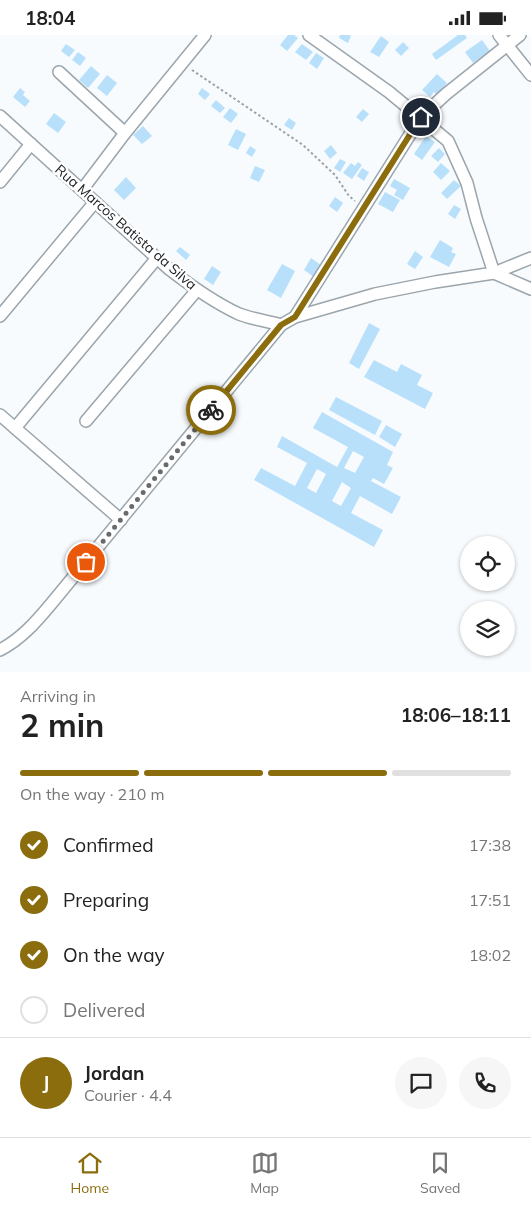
<!DOCTYPE html>
<html lang="en">
<head>
<meta charset="utf-8">
<style>
  :root { --surface:#fff; --page:#f6f6f6; --text:#222; --muted:#767676; --line:#e0e0e0; --accent:#8b6d0e }
  body { margin:0; font-family:Mulish,sans-serif; background:var(--page); color:var(--text); height:100vh; display:flex; flex-direction:column; font-size:19px; white-space:nowrap }
  * { box-sizing:border-box; margin:0 }
  p { font-size:16px; color:var(--muted) }
  .icon { flex:none; width:28px; height:28px; fill:none; stroke:currentColor; stroke-width:2; stroke-linecap:round; stroke-linejoin:round }
  .map { position:relative; height:637px; overflow:hidden }
  .sheet { display:flex; flex-direction:column; background:var(--surface); flex:1 }
  .sheet>* { flex:none }
  .tools { position:absolute; left:460px; top:501px; display:grid; gap:10px }
  .tools a { display:grid; place-items:center; width:55px; height:55px; border-radius:50%; background:var(--surface); box-shadow:0 1px 4px #0004; font-size:25px }
  .pin { position:absolute; display:grid; place-items:center; width:42px; height:42px; color:#fff; margin:-21px; border:2px solid #fff; border-radius:50%; box-shadow:0 1px 5px #0007 }
  .courier { position:absolute; display:grid; place-items:center; width:50px; height:50px; margin:-25px; border:4px solid #8b6d0e; border-radius:50%; background:#fff; color:#222; box-shadow:0 1px 6px #0007 }
  .overview em { font-style:normal; font-weight:700 }
  .overview div { display:flex; flex-direction:column-reverse }
  .overview { display:flex; align-items:center; justify-content:space-between; height:85px; padding:0 20px }
  h1 { font-size:32px; font-weight:700; line-height:38px }
  .bar { display:grid; grid-template-columns:repeat(4,1fr); gap:8px 5px; align-content:center; height:60px; padding:0 20px }
  .bar i { height:6px; border-radius:4px; background:var(--line) }
  .bar .active { background:var(--accent) }
  .bar p { grid-column:span 4 }
  .line { display:flex; align-items:center; gap:12px; padding:0 20px; border-top:1px solid var(--line) }
  .line div { flex:1 }
  .round { display:grid; place-items:center; flex:none; width:52px; height:52px; border-radius:26px; background:var(--page) }
  ol { padding:0 20px; list-style:none }
  li { display:flex; align-items:center; gap:15px; height:55px }
  li p { margin-inline-start:auto }
  li .icon { padding:5px; border-radius:50%; background:var(--accent); color:#fff; stroke-width:4 }
  li:last-child { color:var(--muted) }
  li i { width:28px; height:28px; border:2px solid var(--line); border-radius:50% }
  .status { display:flex; justify-content:space-between; align-items:center; height:35px; padding:0 25px; background:var(--surface); direction:ltr }
  .status svg { height:14px; fill:currentColor }
  .tabs { display:flex; justify-content:space-around; align-items:center; height:70px; border-top:1px solid var(--line); background:var(--surface); font-size:14px; color:var(--muted) }
  .tabs a { display:grid; justify-items:center; gap:2px }
  .tabs .active { color:var(--accent) }
  .map>svg:first-child { display:block }
</style>
</head>
<body>
<div class="status"><b>18:04</b><svg viewBox="0 0 49 12"><path d="M0 12V9h3v3zM5 12V6h3v6zM10 12V3h3v9zM15 12V0h3v12zM26 1h20v11H26zM47 4h2v5h-2z"/></svg></div>
<div class="map">
<svg width="531" height="637" viewBox="0 0 531 637">
  <rect width="100%" height="100%" fill="#f7fbfe"/>
  <g fill="#b9e0fb" fill-rule="evenodd">
    <polygon points="288,0 294,0 298,3 287,16 280,10"/>
    <polygon points="340,0 349,0 351,1 348,8 339,3"/>
    <polygon points="458,0 465,0 467,3 436,25 432,19"/>
    <polygon points="381,1 389,7 379,22 370,17"/>
    <polygon points="482,5 490,16 473,28 465,17"/>
    <polygon points="403,7 409,13 401,21 395,15"/>
    <polygon points="66,9 75,15 69,22 61,16"/>
    <polygon points="302,9 313,17 306,25 295,17"/>
    <polygon points="78,17 86,23 80,31 72,25"/>
    <polygon points="316,18 324,23 317,34 309,28"/>
    <polygon points="91,31 100,39 88,53 79,45"/>
    <polygon points="437,39 447,48 437,60 434,57 430,62 422,55"/>
    <polygon points="107,40 117,48 107,61 97,53"/>
    <polygon points="20,53 25,57 23,60 30,66 25,72 13,62"/>
    <polygon points="202,53 210,59 205,65 198,59"/>
    <polygon points="216,65 225,73 220,78 211,71"/>
    <polygon points="230,73 238,79 231,88 223,82"/>
    <polygon points="363,74 369,79 362,87 356,82"/>
    <polygon points="54,78 66,87 58,98 46,89"/>
    <polygon points="289,83 296,88 292,95 284,90"/>
    <polygon points="143,91 152,101 142,109 133,100"/>
    <polygon points="236,94 246,99 238,115 228,110"/>
    <polygon points="426,101 435,107 422,125 414,119"/>
    <polygon points="331,110 337,118 330,124 324,116"/>
    <polygon points="250,111 256,115 252,122 246,118"/>
    <polygon points="439,113 445,119 438,127 431,121"/>
    <polygon points="340,124 346,127 340,137 334,133"/>
    <polygon points="358,127 362,130 352,144 343,138 351,128 355,131"/>
    <polygon points="441,128 450,136 441,145 433,137"/>
    <polygon points="255,131 265,135 259,147 250,143"/>
    <polygon points="362,133 369,137 364,146 357,141"/>
    <polygon points="126,142 136,153 124,165 114,155"/>
    <polygon points="394,144 410,153 403,165 394,160 397,155 390,151"/>
    <polygon points="454,145 461,151 447,164 441,158"/>
    <polygon points="385,157 400,165 393,177 378,169"/>
    <polygon points="335,162 343,168 337,177 329,171"/>
    <polygon points="454,170 461,174 455,184 448,179"/>
    <polygon points="440,205 453,213 451,217 456,219 449,232 430,222"/>
    <polygon points="180,212 190,220 186,225 176,216"/>
    <polygon points="415,216 423,222 415,234 407,229"/>
    <polygon points="311,223 321,230 314,242 304,235"/>
    <polygon points="282,229 295,236 281,263 267,255"/>
    <polygon points="212,231 221,237 213,250 204,244"/>
    <polygon points="369,288 380,294 359,334 349,328"/>
    <polygon points="374,325 397,337 401,329 422,340 417,350 433,358 425,374 364,342"/>
    <polygon points="336,362 382,386 375,400 329,375"/>
    <path d="M322,377L393,417L387,430L393,433L384,449L373,443L371,446L401,462L392,479L360,461L351,478L383,495L374,512L254,445L261,433L295,451L307,428L277,412L282,401L337,432L348,412L313,393ZM353,416L364,422L355,438L344,433ZM317,434L326,439L316,458L307,453ZM342,447L351,453L341,471L332,466Z"/>
    <polygon points="386,390 402,399 395,412 379,402"/>
  </g>
  <g fill="none" stroke-linecap="round" stroke-linejoin="round">
    <defs>
      <g id="minor">
        <polyline points="309,0 389,57 448,106 467,148 476,183 494,238 531,254"/>
        <polyline points="499,0 531,40"/>
        <polyline points="59,37 125,98"/>
        <path d="M0,81L169,234C191,251 213,267 239,279C252,284 267,286 281,290"/>
        <polyline points="0,147 31,109"/>
        <polyline points="82,155 125,98 205,0"/>
        <polyline points="0,281 95,167"/>
        <polyline points="295,282 421,82 446,59 520,0"/>
        <polyline points="0,380 121,485"/>
        <polyline points="86,386 197,255"/>
        <polyline points="15,393 157,223"/>
        <path d="M0,615C21,604 36,587 51,569L281,290L295,282L375,259L435,247L494,238L531,223"/>
      </g>
    </defs>
    <use href="#minor" stroke="#9ba5ac" stroke-width="14"/>
    <polyline stroke="#9ea2a5" stroke-width="2" stroke-dasharray="2.5 2.5" stroke-linecap="butt" points="192,35 303,110 335,140 349,161 355,166"/>
    <use href="#minor" stroke="#fff" stroke-width="11"/>
  </g>
  <g fill="none" stroke-linecap="round" stroke-linejoin="round">
    <polyline stroke="#676b6e" stroke-width="5" stroke-dasharray="0 9" points="86,527 211,375"/>
    <polyline stroke="#8b6d0e" stroke-width="6" points="211,375 281,290 295,282 421,82"/>
  </g>
  <g text-anchor="middle" dominant-baseline="central" stroke-width="5" stroke-linejoin="round" paint-order="stroke">
    <g font-size="14" fill="#1a1d20" stroke="#fff">
      <text transform="translate(126 192) rotate(41)">Rua Marcos Batista da Silva</text>
    </g>
  </g>
</svg>
<div class="tools">
<a><svg class="icon" aria-label="locate" viewBox="0 0 24 24"><circle cx="12" cy="12" r="6"/><path d="M12 2v4M12 18v4M2 12h4M18 12h4"/></svg></a>
<a><svg class="icon" aria-label="layers" viewBox="0 0 24 24"><path d="M12 4l9 5-9 5-9-5zM3 14l9 5 9-5"/></svg></a>
</div>
<div class="pin" style="left:86px;top:527px;background:#ea580c"><svg class="icon" aria-label="bag" viewBox="0 0 24 24"><path d="M5 8h14l-1 12H6zM9 8a3 3 0 0 1 6 0"/></svg></div>
<div class="pin" style="left:421px;top:82px;background:#1f2937"><svg class="icon" aria-label="home" viewBox="0 0 24 24"><path d="M3 11l9-7 9 7M6 9v11h12V9"/></svg></div>
<div class="courier" style="left:211px;top:375px"><svg class="icon" aria-label="bike" viewBox="0 0 24 24"><circle cx="6" cy="16" r="4"/><circle cx="18" cy="16" r="4"/><path d="M6 16l4-8h5l3 8M10 8l3 8H6M13 5h3"/></svg></div>
</div>
<section class="sheet">
<div class="overview"><div><h1>2 min</h1><p>Arriving in</p></div><em>18:06–18:11</em></div>
<div class="bar"><i class="active"></i><i class="active"></i><i class="active"></i><i></i><p>On the way · 210 m</p></div>
<ol>
<li><svg class="icon" aria-label="check" viewBox="0 0 24 24"><path d="M5 12l5 5 9-10"/></svg>Confirmed<p>17:38</p></li>
<li><svg class="icon" aria-label="check" viewBox="0 0 24 24"><path d="M5 12l5 5 9-10"/></svg>Preparing<p>17:51</p></li>
<li><svg class="icon" aria-label="check" viewBox="0 0 24 24"><path d="M5 12l5 5 9-10"/></svg>On the way<p>18:02</p></li>
<li><i></i>Delivered</li>
</ol>
<div class="line" style="height:90px"><b class="round" style="background:var(--accent);color:#fff">J</b><div><b>Jordan</b><p>Courier · 4.4</p></div><a class="round"><svg class="icon" aria-label="chat" viewBox="0 0 24 24"><path d="M4 5h16v11H9l-5 4z"/></svg></a><a class="round"><svg class="icon" aria-label="phone" viewBox="0 0 24 24"><path d="M5 4h4l2 5-3 2q2 4 5 5l2-3 5 2v4C11 20 4 13 5 4z"/></svg></a></div>
</section>
<nav class="tabs">
<a class="active"><svg class="icon" aria-label="home" viewBox="0 0 24 24"><path d="M3 11l9-7 9 7M6 9v11h12V9"/></svg>Home</a>
<a><svg class="icon" aria-label="map" viewBox="0 0 24 24"><path d="M3 6l6-2 6 2 6-2v14l-6 2-6-2-6 2zM9 4v14M15 6v14"/></svg>Map</a>
<a><svg class="icon" aria-label="saved" viewBox="0 0 24 24"><path d="M7 4h10v16l-5-4-5 4z"/></svg>Saved</a>
</nav>
</body>
</html>
